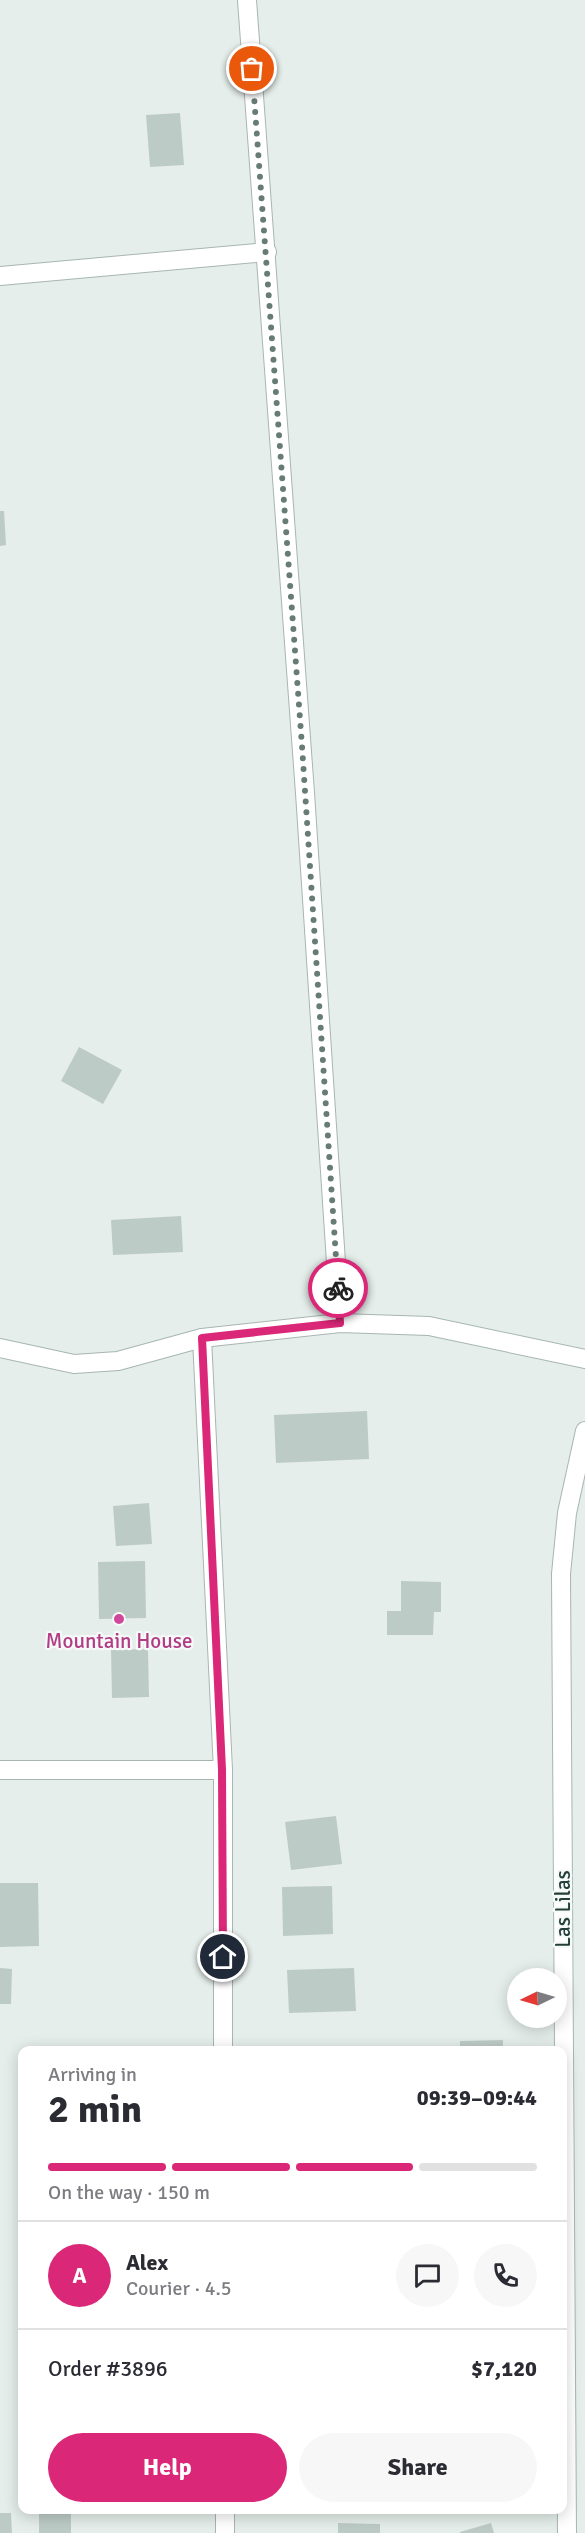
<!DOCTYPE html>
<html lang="en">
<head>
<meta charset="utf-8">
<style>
  :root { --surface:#fff; --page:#f7f7f7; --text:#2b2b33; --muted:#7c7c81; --line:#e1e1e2; --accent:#db2777 }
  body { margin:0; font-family:Signika,sans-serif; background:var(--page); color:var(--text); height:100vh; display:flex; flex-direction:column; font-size:22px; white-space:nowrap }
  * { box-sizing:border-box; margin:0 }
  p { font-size:20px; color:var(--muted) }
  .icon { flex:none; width:33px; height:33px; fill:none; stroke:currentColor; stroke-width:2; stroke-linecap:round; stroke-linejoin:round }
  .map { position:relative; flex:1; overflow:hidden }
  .side { position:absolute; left:18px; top:2046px; width:549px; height:468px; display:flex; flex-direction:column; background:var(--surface); border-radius:12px; box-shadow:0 3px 15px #0003 }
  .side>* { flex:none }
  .needle { width:39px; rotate:265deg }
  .tools { position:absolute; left:507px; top:1968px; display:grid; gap:12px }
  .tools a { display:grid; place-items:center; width:60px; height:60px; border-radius:50%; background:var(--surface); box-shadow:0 3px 15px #0003; font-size:30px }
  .pin { position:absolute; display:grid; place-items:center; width:51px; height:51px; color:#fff; margin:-26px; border:3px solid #fff; border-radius:50%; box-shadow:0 2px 6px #0007 }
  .courier { position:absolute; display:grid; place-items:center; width:60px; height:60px; margin:-30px; border:4px solid #db2777; border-radius:50%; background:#fff; color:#222; box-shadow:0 2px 8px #0007 }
  .summary em { font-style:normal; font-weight:700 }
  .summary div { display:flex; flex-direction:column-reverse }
  .summary { display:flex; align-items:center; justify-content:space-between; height:102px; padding:0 30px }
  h1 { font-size:39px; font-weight:700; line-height:45px }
  .bar { display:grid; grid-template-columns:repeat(4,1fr); gap:9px 6px; align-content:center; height:72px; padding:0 30px }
  .bar i { height:8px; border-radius:4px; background:var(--line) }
  .bar .active { background:var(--accent) }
  .bar p { grid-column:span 4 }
  .line { display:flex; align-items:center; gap:15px; padding:0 30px; border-top:2px solid var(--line) }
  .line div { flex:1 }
  .round { display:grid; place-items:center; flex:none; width:63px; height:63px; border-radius:32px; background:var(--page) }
  .primary-button { display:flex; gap:12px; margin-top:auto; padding:12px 30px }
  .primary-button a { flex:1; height:69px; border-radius:36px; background:var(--accent); color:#fff; font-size:24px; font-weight:700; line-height:69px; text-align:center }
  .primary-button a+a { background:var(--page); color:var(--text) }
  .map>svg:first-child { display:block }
</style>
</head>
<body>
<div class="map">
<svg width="585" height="2533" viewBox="0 0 585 2533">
  <rect width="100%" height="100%" fill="#e5eeea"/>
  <g fill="#bdcbc6">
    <polygon points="180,113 184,165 150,167 146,115"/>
    <polygon points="0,511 4,511 6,545 0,546"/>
    <polygon points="79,1047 122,1070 103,1104 61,1081"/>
    <polygon points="181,1216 183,1252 113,1255 111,1220"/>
    <polygon points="367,1411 369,1459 276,1463 274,1415"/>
    <polygon points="149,1503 152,1544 116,1546 113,1506"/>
    <polygon points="145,1561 146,1618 99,1619 98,1562"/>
    <polygon points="401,1581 441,1582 441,1612 434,1612 433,1635 387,1635 387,1611 401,1611"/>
    <polygon points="148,1649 149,1697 112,1698 111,1650"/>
    <polygon points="336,1816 342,1864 291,1870 285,1822"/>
    <polygon points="0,1883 38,1883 39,1946 0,1947"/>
    <polygon points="332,1886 333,1934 283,1936 282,1887"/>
    <polygon points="0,1968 12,1969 11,2004 0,2004"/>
    <polygon points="354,1968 356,2011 289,2013 287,1970"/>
    <polygon points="503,2040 503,2050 460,2050 460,2041"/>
    <rect x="39" y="2512" width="32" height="21"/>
    <polygon points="0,2513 11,2513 12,2533 0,2533"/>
    <polygon points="338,2523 380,2524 380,2533 338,2533"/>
    <polygon points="491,2523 494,2533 460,2533 460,2532"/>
  </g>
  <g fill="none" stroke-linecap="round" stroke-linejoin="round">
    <defs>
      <g id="street">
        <polyline points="247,0 305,793 340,1323"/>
        <polyline points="0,276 267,252"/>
        <polyline points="202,1338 223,1770 223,2050"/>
        <polyline points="0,1348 74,1364 118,1361 202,1338 340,1323 429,1326 585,1359"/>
        <polyline points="0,1770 223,1770"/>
        <polyline points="225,2510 225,2533"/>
        <polyline points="567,2533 561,1574 567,1513 585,1431"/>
      </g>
    </defs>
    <use href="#street" stroke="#a7b6b1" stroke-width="20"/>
    <use href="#street" stroke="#fff" stroke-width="18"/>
  </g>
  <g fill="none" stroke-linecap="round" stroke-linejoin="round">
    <polyline stroke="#687c77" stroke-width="6" stroke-dasharray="0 10.8" points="252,69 302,746 338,1288"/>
    <polyline stroke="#db2777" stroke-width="8" points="223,1957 222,1770 202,1338 340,1323 338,1288"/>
  </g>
  <circle fill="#d1479c" stroke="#f5faf8" stroke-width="2" cx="119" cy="1619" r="6"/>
  <g text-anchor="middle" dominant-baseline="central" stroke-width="4.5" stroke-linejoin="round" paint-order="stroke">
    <g font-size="21" fill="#b23c85" stroke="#f5faf8">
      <text x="119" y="1641">Mountain House</text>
    </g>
    <g font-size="21" fill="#243f39" stroke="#f5faf8">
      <text transform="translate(563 1909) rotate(-90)">Las Lilas</text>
    </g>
  </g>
</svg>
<div class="tools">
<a><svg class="needle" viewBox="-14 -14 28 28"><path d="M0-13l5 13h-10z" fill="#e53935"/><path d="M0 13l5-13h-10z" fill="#7c7c81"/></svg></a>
</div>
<div class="pin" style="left:252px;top:69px;background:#ea580c"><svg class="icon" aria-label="bag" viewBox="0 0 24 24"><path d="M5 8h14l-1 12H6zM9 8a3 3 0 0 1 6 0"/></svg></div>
<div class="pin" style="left:223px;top:1957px;background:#1f2937"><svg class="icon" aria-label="home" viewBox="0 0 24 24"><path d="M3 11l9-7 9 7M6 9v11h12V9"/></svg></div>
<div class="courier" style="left:338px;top:1288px"><svg class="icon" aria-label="bike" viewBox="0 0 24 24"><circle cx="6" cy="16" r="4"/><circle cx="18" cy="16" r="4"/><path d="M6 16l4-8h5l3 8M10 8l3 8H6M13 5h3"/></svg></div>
<section class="side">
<div class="summary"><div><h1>2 min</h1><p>Arriving in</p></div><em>09:39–09:44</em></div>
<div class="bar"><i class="active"></i><i class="active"></i><i class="active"></i><i></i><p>On the way · 150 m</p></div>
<div class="line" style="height:108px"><b class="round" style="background:var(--accent);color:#fff">A</b><div><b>Alex</b><p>Courier · 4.5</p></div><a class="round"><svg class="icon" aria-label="chat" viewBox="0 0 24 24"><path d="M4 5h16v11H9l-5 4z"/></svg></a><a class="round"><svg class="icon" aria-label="phone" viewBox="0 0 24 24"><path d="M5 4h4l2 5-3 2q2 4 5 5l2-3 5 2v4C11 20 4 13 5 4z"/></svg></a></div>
<div class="line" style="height:78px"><div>Order #3896</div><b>$7,120</b></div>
<div class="primary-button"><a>Help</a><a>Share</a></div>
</section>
</div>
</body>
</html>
